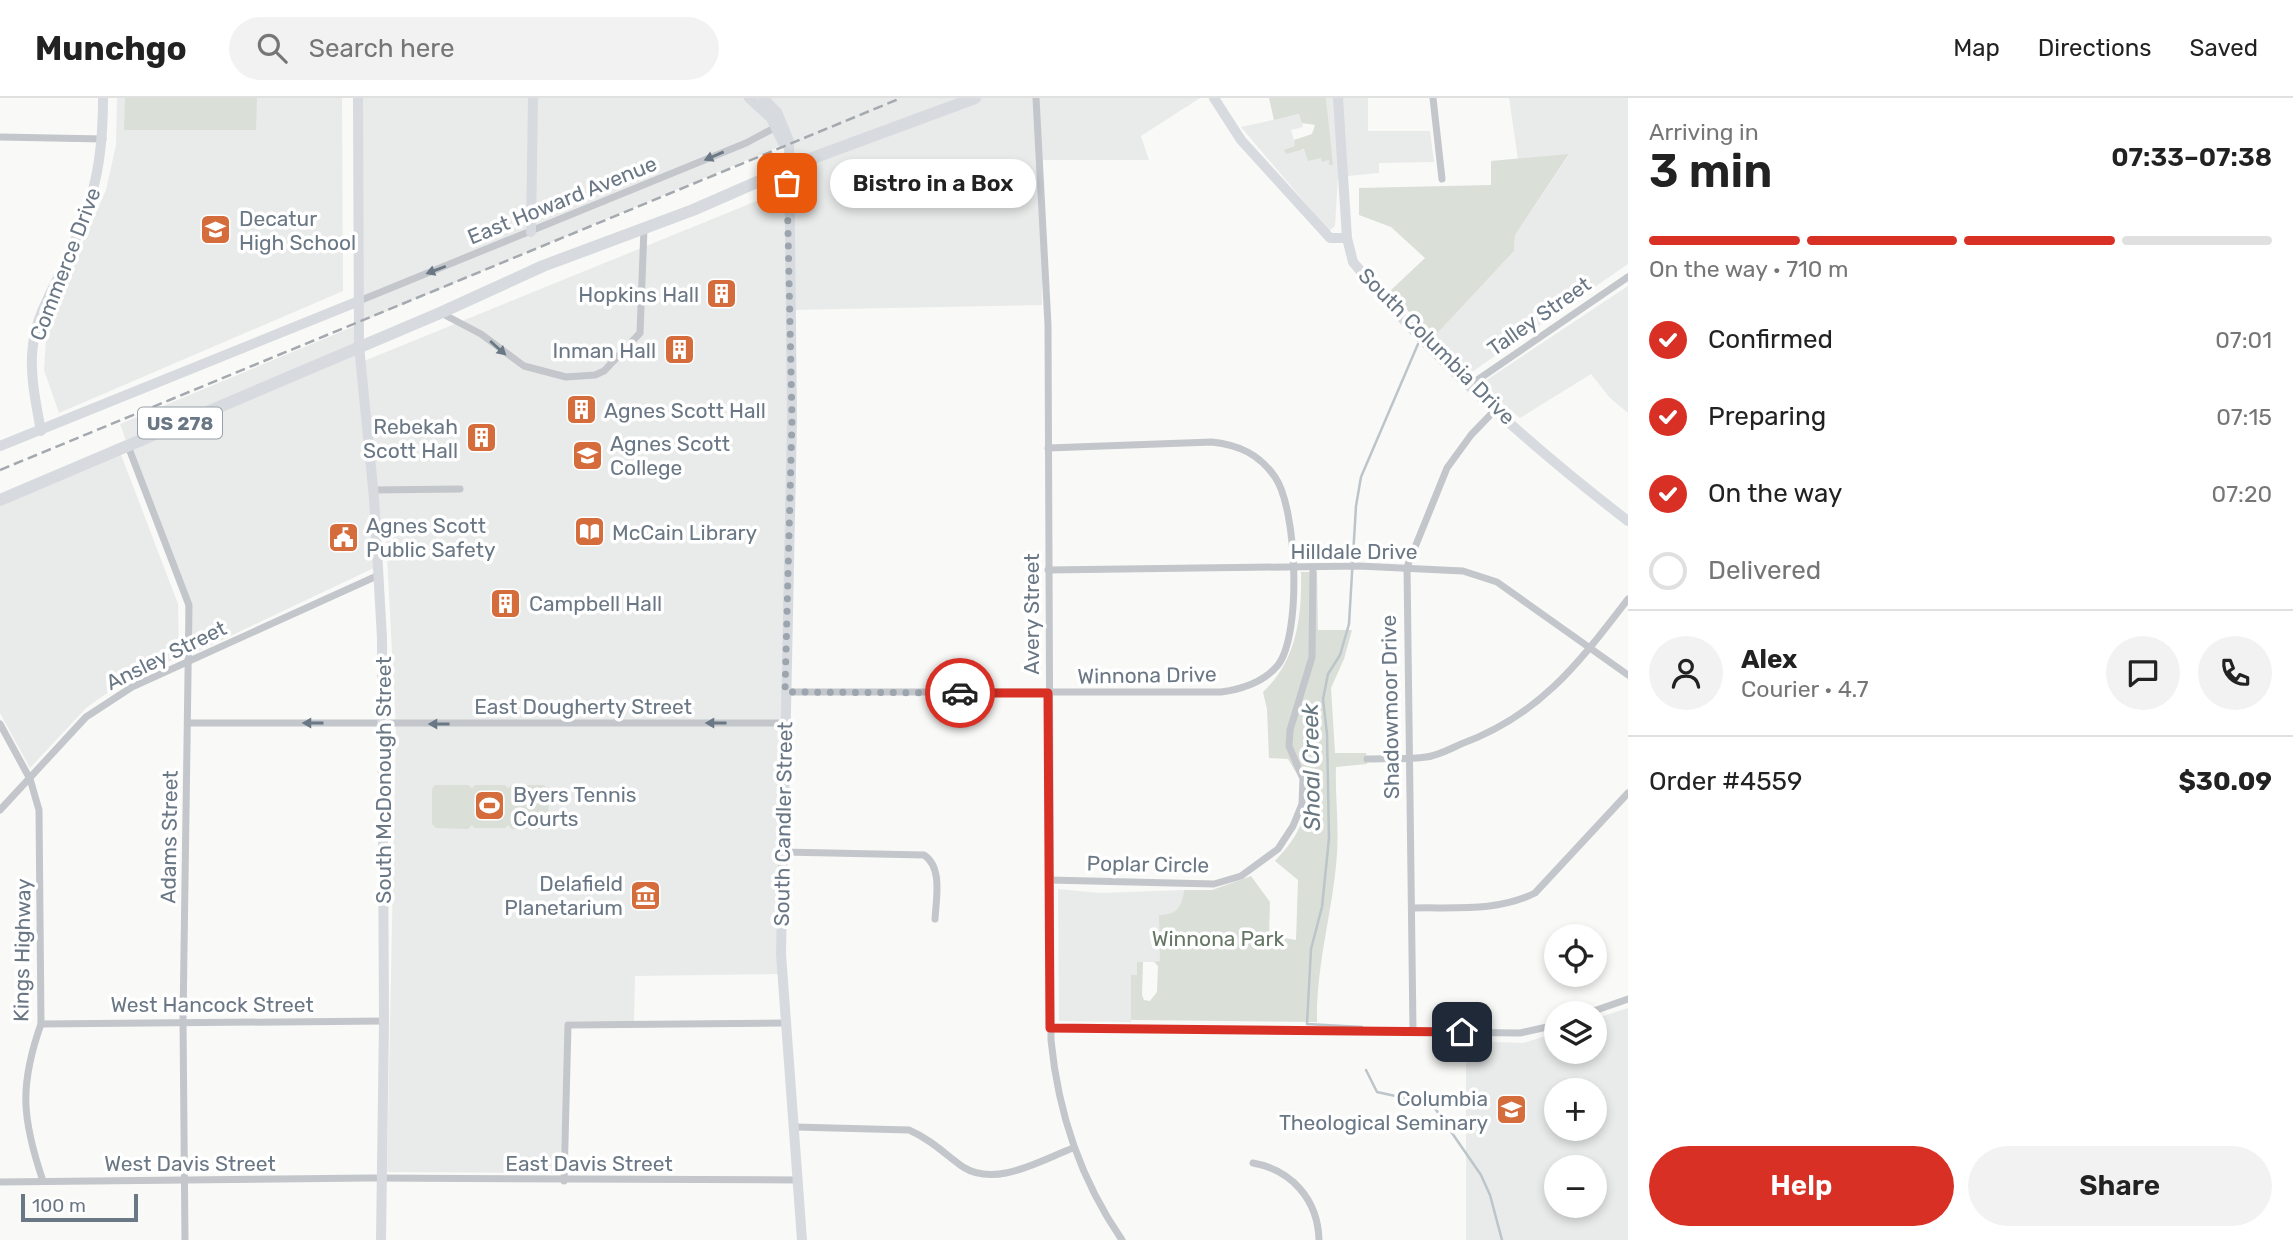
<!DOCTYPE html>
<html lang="en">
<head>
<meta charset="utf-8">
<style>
  :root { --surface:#fff; --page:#f2f2f2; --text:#222; --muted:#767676; --line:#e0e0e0; --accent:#d93025 }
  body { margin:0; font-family:Rubik,sans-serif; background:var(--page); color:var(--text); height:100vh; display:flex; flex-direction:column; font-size:26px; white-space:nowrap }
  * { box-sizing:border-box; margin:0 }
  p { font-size:23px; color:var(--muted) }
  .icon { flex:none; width:38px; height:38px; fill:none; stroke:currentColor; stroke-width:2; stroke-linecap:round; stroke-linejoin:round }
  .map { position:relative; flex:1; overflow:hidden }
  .drawer { display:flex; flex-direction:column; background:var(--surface); width:665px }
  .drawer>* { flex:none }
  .fabs { position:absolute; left:1544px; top:826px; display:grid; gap:14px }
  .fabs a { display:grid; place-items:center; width:63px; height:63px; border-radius:50%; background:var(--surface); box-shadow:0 4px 10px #0003; font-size:35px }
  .scale { position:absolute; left:21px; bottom:18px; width:117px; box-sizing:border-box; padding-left:7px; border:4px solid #6a7785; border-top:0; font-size:19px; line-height:24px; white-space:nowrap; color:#6a7785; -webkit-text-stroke:5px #fff; paint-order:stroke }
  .pin { position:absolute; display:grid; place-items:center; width:60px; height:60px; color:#fff; margin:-30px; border-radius:14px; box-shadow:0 4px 10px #0006 }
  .courier { position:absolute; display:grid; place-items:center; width:70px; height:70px; margin:-35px; border:5px solid #d93025; border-radius:50%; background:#fff; color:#222; box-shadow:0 2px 9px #0007 }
  .bubble { position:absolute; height:49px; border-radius:24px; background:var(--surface); box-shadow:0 4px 10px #0003; font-size:23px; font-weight:600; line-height:49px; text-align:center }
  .head em { font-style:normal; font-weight:600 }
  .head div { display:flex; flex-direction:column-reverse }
  .head { display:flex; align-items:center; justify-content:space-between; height:119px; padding:0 21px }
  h1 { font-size:46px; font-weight:600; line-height:52px }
  .bar { display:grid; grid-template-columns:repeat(4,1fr); gap:10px 7px; align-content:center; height:84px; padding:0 21px }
  .bar i { height:9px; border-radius:5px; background:var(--line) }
  .bar .active { background:var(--accent) }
  .bar p { grid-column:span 4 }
  .line { display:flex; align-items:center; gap:18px; padding:0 21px; border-top:2px solid var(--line) }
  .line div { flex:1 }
  .round { display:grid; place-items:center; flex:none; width:74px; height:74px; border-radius:37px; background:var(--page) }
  ol { padding:0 21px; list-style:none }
  li { display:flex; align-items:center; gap:21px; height:77px }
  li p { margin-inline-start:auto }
  li .icon { padding:7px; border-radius:50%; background:var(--accent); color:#fff; stroke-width:4 }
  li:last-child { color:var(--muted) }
  li i { width:38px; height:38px; border:4px solid var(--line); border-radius:50% }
  .button { display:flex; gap:14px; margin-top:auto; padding:14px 21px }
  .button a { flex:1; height:80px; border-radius:42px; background:var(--accent); color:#fff; font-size:28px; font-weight:600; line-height:80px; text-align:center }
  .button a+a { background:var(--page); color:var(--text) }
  header { display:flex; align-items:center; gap:42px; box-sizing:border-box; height:98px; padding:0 35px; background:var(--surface); border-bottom:2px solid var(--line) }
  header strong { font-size:33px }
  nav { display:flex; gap:38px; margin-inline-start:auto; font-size:24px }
  .search { width:490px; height:63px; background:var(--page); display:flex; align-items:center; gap:18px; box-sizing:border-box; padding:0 24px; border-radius:38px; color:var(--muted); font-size:26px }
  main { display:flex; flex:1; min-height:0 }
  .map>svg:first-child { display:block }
</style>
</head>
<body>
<header>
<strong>Munchgo</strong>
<div class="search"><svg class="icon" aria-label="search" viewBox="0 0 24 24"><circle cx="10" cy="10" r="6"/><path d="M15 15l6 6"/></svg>Search here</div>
<nav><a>Map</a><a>Directions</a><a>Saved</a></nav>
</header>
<main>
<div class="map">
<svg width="1628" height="1142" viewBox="0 0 1628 1142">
  <rect width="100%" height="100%" fill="#f9f9f7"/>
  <g fill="#e9ebea" fill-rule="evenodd">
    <polygon points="117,0 342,0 343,193 59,315 44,272 46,241 55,207 106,92 116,47"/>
    <polygon points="361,0 1200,0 1141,38 1149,62 1042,62 1042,207 793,212 782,876 635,878 634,923 569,923 560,1065 552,1075 387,1074 396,631 386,439 375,444 376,469 188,558 185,508 120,326 362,225 364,263 791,89 790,44 361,224"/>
    <polygon points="1326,0 1368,0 1368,33 1430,33 1434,64 1379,65 1379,75 1338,79 1335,128 1329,133 1241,29 1300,16 1303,29 1291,32 1296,49 1329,62 1332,67"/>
    <polygon points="1509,0 1628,0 1628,166 1472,274 1433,240 1514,153 1515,137 1569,57 1518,61"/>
    <polygon points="1628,188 1628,315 1610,300 1591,276 1520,320 1479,287"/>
    <polygon points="120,354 178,506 179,559 118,587 86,610 30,670 0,615 0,406"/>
    <polygon points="1058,791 1100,795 1184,792 1182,807 1170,817 1160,864 1137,864 1137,877 1131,877 1131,924 1059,923"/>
    <path d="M1628,910V1142H1466V943L1523,945L1556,935V954H1594V921ZM1556,992H1594V1031H1556ZM1556,1069H1594V1108H1556Z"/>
  </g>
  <g fill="#dadfd8">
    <polygon points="125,0 257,0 256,32 124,32"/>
    <polygon points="1269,0 1326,0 1333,67 1329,67 1329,62 1322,64 1321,60 1308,63 1304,51 1286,56 1284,52 1295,48 1294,42 1312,36 1315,27 1302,25 1299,16 1274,22"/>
    <polygon points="1569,56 1515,137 1514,153 1433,240 1390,193 1425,160 1391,129 1359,117 1359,90 1491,87 1491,63"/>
    <path d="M1301,474H1317L1318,532H1352L1344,561L1331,590L1335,655H1366L1367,666L1336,669C1335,698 1339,728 1337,756C1333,814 1316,865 1317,924L1131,922V877H1137V864H1143L1142,897L1144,902L1150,903L1157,894L1158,868L1154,864L1160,863L1159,817C1177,817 1182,809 1184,792H1212L1251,778L1270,804L1269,837L1296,842L1298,782L1275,763C1302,735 1308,716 1308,678L1297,676L1288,661L1269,660L1267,611L1263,594C1297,562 1302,518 1301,474Z"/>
    <polygon points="435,687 468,687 472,690 475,687 505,687 508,690 512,687 544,687 548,691 549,727 545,731 512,731 508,727 505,730 475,730 472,727 468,731 436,730 432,726 432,691"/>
  </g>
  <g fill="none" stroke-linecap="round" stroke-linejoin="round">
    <g stroke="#bcc5ca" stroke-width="2.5">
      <polyline points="1362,929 1307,926 1311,851 1322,809 1329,740 1327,636 1323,601 1328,576 1340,557 1349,526 1356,408 1361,379 1418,246"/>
      <polyline points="1366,972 1377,994 1432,1006 1481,1077 1490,1097 1502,1142"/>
    </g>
    <g stroke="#c3c6ca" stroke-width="7">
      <path d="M1036,0L1048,227L1051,942C1058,1015 1080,1081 1122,1142"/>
      <polyline points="1433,0 1442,81"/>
      <polyline points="0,39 103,41"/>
      <polyline points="359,203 746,45 776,29"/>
      <polyline points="441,215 481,236 524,268 566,279 595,277 604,273 640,235 644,130"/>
      <polyline points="1470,287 1628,179"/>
      <polyline points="128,348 189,507 183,923 185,1142"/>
      <polyline points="373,392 460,391"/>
      <polyline points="1048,472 1359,468 1463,473 1497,484 1628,577"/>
      <path d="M785,594H1221C1242,591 1264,584 1278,567C1302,536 1297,410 1275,379C1259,356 1239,347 1212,344L1048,350"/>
      <polyline points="189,625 784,625"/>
      <path d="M0,626L30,681L39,712L41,926C19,988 22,1021 43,1083"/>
      <path d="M1367,661C1386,660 1407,662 1426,659C1437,658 1450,651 1461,646C1540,617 1578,566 1628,501"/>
      <polyline points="0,712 86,619 132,589 379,477"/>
      <path d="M783,754L924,757C943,769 936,802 935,821"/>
      <polyline points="1049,782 1214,786 1241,778 1278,751 1293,728 1302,706 1303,681 1289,648 1290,632 1312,559 1313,470"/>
      <path d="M1413,810C1453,809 1498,814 1535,795L1628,695"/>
      <polyline points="1588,915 1628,901"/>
      <polyline points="41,926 384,923"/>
      <polyline points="1050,930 1520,935 1556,927"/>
      <polyline points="1413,933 1407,469 1447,370 1471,337 1496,311"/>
      <path d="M795,1029L909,1032C930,1041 945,1056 963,1069C996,1090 1041,1062 1073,1050"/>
      <path d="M1253,1065C1292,1072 1318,1102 1319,1142"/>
      <polyline points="564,1083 568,927 784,925"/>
      <polyline points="0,1084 370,1080 798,1082"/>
    </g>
    <g stroke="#d7dbdf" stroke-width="10">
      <polyline points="358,0 359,248 374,400 382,540 384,923 381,1142"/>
      <polyline points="749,0 771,20 783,45 787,47"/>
      <polyline points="763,0 777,14 789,43 792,321 781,856 802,1142"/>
      <polyline points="1214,0 1241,42 1330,140 1347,140"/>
      <path d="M1338,0L1347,140L1353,164C1432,260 1529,347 1628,423"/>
      <polyline points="531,134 533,0"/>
      <path d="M41,333C36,306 29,274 33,247C36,217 55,188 67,161C94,101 103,66 103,0"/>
      <polyline points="0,348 359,203"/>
    </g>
    <polyline stroke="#d7dbdf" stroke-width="12" points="0,402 440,215 543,168 693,112 810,61 975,0"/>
    <polyline stroke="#a4a9af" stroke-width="2.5" stroke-dasharray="10 5" stroke-linecap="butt" points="0,372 901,0"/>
  </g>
  <defs><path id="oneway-solid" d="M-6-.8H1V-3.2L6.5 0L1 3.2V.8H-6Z" transform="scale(1.75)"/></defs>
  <g fill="#6a7785">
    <use href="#oneway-solid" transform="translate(714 58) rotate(157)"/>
    <use href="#oneway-solid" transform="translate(436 172) rotate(159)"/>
    <use href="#oneway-solid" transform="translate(498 250) rotate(42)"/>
    <use href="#oneway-solid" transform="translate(313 625) rotate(-180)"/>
    <use href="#oneway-solid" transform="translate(716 625) rotate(180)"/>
    <use href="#oneway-solid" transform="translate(439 626) rotate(-180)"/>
  </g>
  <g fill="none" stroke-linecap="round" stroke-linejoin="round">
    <polyline stroke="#9ca4ad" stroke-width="7" stroke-dasharray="0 12.6" points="787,85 792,321 785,594 960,595"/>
    <polyline stroke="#d93025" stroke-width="9" points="960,595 1048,595 1050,930 1462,934"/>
  </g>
  <defs>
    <symbol id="school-square" viewBox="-11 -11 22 22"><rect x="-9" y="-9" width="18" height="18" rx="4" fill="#d56c3b" stroke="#fff"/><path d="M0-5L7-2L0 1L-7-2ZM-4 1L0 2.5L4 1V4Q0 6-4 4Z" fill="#fff"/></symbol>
    <symbol id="building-square" viewBox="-11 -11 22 22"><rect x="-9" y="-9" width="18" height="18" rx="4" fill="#d56c3b" stroke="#fff"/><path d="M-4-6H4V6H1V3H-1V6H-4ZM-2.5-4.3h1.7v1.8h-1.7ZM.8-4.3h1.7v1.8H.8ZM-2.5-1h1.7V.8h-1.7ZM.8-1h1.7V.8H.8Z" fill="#fff"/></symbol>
    <symbol id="university-square" viewBox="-11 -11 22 22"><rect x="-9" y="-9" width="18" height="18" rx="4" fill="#d56c3b" stroke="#fff"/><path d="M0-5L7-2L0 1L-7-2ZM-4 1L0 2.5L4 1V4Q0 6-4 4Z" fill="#fff"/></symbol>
    <symbol id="library-square" viewBox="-11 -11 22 22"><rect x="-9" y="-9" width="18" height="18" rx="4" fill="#d56c3b" stroke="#fff"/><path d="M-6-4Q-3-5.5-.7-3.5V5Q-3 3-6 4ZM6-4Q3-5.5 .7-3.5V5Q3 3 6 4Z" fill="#fff"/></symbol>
    <symbol id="civic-square" viewBox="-11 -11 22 22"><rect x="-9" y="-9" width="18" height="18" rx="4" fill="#d56c3b" stroke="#fff"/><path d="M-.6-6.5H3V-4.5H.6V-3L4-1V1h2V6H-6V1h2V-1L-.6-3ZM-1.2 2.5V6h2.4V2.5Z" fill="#fff"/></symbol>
    <symbol id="stadium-square" viewBox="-11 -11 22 22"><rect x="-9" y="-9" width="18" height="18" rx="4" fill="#d56c3b" stroke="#fff"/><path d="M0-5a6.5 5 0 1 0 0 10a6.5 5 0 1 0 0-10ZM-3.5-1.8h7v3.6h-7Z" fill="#fff"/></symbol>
    <symbol id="museum-square" viewBox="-11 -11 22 22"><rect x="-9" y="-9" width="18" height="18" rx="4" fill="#d56c3b" stroke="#fff"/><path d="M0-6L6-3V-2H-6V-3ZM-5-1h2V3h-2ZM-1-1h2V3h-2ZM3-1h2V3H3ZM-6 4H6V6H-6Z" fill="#fff"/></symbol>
  </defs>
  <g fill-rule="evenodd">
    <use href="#school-square" x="198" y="114" width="35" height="35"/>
    <use href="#building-square" x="704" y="178" width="35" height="35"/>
    <use href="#building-square" x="662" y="234" width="35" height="35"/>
    <use href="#building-square" x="564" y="294" width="35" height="35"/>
    <use href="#building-square" x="464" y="322" width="35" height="35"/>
    <use href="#university-square" x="570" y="340" width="35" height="35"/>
    <use href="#library-square" x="572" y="416" width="35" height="35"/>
    <use href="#civic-square" x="326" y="422" width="35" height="35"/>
    <use href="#building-square" x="488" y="488" width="35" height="35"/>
    <use href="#stadium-square" x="472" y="690" width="35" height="35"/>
    <use href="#museum-square" x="628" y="780" width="35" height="35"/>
    <use href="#university-square" x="1494" y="994" width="35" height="35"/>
  </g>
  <g text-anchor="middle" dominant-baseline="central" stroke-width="7" stroke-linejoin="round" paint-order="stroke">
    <rect fill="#fff" stroke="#97a0aa" stroke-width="2" x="138" y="309.5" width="84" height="31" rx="5"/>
    <g font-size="19" font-weight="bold" fill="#6a7785">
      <text x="180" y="325">US 278</text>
    </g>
    <g font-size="21" fill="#6a7785" stroke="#fff">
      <text transform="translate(562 102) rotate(-22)">East Howard Avenue</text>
      <text transform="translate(65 166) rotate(-69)">Commerce Drive</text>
      <text transform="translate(1539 218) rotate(-35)">Talley Street</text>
      <text transform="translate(1437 248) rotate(45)">South Columbia Drive</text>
      <text x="1354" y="453">Hilldale Drive</text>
      <text transform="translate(1031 516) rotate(-90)">Avery Street</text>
      <text transform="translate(166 557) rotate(-26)">Ansley Street</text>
      <text transform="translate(1147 577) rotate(-1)">Winnona Drive</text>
      <text x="583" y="608">East Dougherty Street</text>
      <text transform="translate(1390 609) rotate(-91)">Shadowmoor Drive</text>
      <text transform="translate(383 682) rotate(-90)">South McDonough Street</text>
      <text transform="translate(783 726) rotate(-89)">South Candler Street</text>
      <text transform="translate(169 739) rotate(-89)">Adams Street</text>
      <text transform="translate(1148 766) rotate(1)">Poplar Circle</text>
      <text transform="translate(22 852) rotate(-89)">Kings Highway</text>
      <text x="212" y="906">West Hancock Street</text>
      <text x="190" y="1065">West Davis Street</text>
      <text x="589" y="1065">East Davis Street</text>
    </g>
    <g font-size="21" fill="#6a7785" stroke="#fff" text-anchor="start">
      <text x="239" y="120">Decatur<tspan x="239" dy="24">High School</tspan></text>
      <text x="699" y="196" text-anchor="end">Hopkins Hall</text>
      <text x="656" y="252" text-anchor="end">Inman Hall</text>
      <text x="604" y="312">Agnes Scott Hall</text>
      <text x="458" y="328" text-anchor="end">Rebekah<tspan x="458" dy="24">Scott Hall</tspan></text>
      <text x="610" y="345">Agnes Scott<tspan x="610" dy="24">College</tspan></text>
      <text x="366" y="427">Agnes Scott<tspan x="366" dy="24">Public Safety</tspan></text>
      <text x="612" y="434">McCain Library</text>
      <text x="529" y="505">Campbell Hall</text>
      <text x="513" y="696">Byers Tennis<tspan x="513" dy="24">Courts</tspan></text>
      <text x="623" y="785" text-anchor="end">Delafield<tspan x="623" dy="24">Planetarium</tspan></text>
      <text x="1488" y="1000" text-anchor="end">Columbia<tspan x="1488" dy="24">Theological Seminary</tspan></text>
    </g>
    <g font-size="21" fill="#667865" stroke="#fff">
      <text x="1218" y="840">Winnona Park</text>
    </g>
    <g font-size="23" font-style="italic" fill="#677780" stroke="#fff">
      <text transform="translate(1311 669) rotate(-91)">Shoal Creek</text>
    </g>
  </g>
</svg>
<div class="fabs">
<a><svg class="icon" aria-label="locate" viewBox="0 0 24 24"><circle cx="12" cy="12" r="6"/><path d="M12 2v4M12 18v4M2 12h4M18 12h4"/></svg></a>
<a><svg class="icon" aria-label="layers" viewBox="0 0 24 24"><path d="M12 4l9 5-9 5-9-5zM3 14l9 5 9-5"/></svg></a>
<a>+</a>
<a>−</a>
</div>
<div class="scale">100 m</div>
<div class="pin" style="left:787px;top:85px;background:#ea580c"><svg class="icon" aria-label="bag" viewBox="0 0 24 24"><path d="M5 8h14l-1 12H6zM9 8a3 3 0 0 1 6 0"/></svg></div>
<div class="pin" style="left:1462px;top:934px;background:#1f2937"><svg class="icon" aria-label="home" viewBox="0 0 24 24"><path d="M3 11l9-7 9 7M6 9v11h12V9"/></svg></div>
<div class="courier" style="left:960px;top:595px"><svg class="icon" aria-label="car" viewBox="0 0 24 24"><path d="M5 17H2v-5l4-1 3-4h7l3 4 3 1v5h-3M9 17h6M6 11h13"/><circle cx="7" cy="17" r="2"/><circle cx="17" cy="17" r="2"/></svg></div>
<div class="bubble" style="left:830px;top:61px;width:206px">Bistro in a Box</div>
</div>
<section class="drawer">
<div class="head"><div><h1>3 min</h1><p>Arriving in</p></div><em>07:33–07:38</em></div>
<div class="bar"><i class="active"></i><i class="active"></i><i class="active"></i><i></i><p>On the way · 710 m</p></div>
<ol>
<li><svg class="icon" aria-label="check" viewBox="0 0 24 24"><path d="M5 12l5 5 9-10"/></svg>Confirmed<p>07:01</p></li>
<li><svg class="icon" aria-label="check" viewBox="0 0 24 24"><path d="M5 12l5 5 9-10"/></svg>Preparing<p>07:15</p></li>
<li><svg class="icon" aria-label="check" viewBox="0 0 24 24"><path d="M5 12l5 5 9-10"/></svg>On the way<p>07:20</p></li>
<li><i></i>Delivered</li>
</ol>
<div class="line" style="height:126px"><a class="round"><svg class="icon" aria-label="person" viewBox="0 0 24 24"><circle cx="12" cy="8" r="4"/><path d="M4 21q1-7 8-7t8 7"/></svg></a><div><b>Alex</b><p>Courier · 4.7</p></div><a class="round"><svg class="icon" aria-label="chat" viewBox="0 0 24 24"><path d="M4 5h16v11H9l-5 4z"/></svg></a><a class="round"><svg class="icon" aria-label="phone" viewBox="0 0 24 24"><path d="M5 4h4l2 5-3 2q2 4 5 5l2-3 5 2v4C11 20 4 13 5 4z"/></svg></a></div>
<div class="line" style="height:91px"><div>Order #4559</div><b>$30.09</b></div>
<div class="button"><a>Help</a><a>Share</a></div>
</section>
</main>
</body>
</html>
